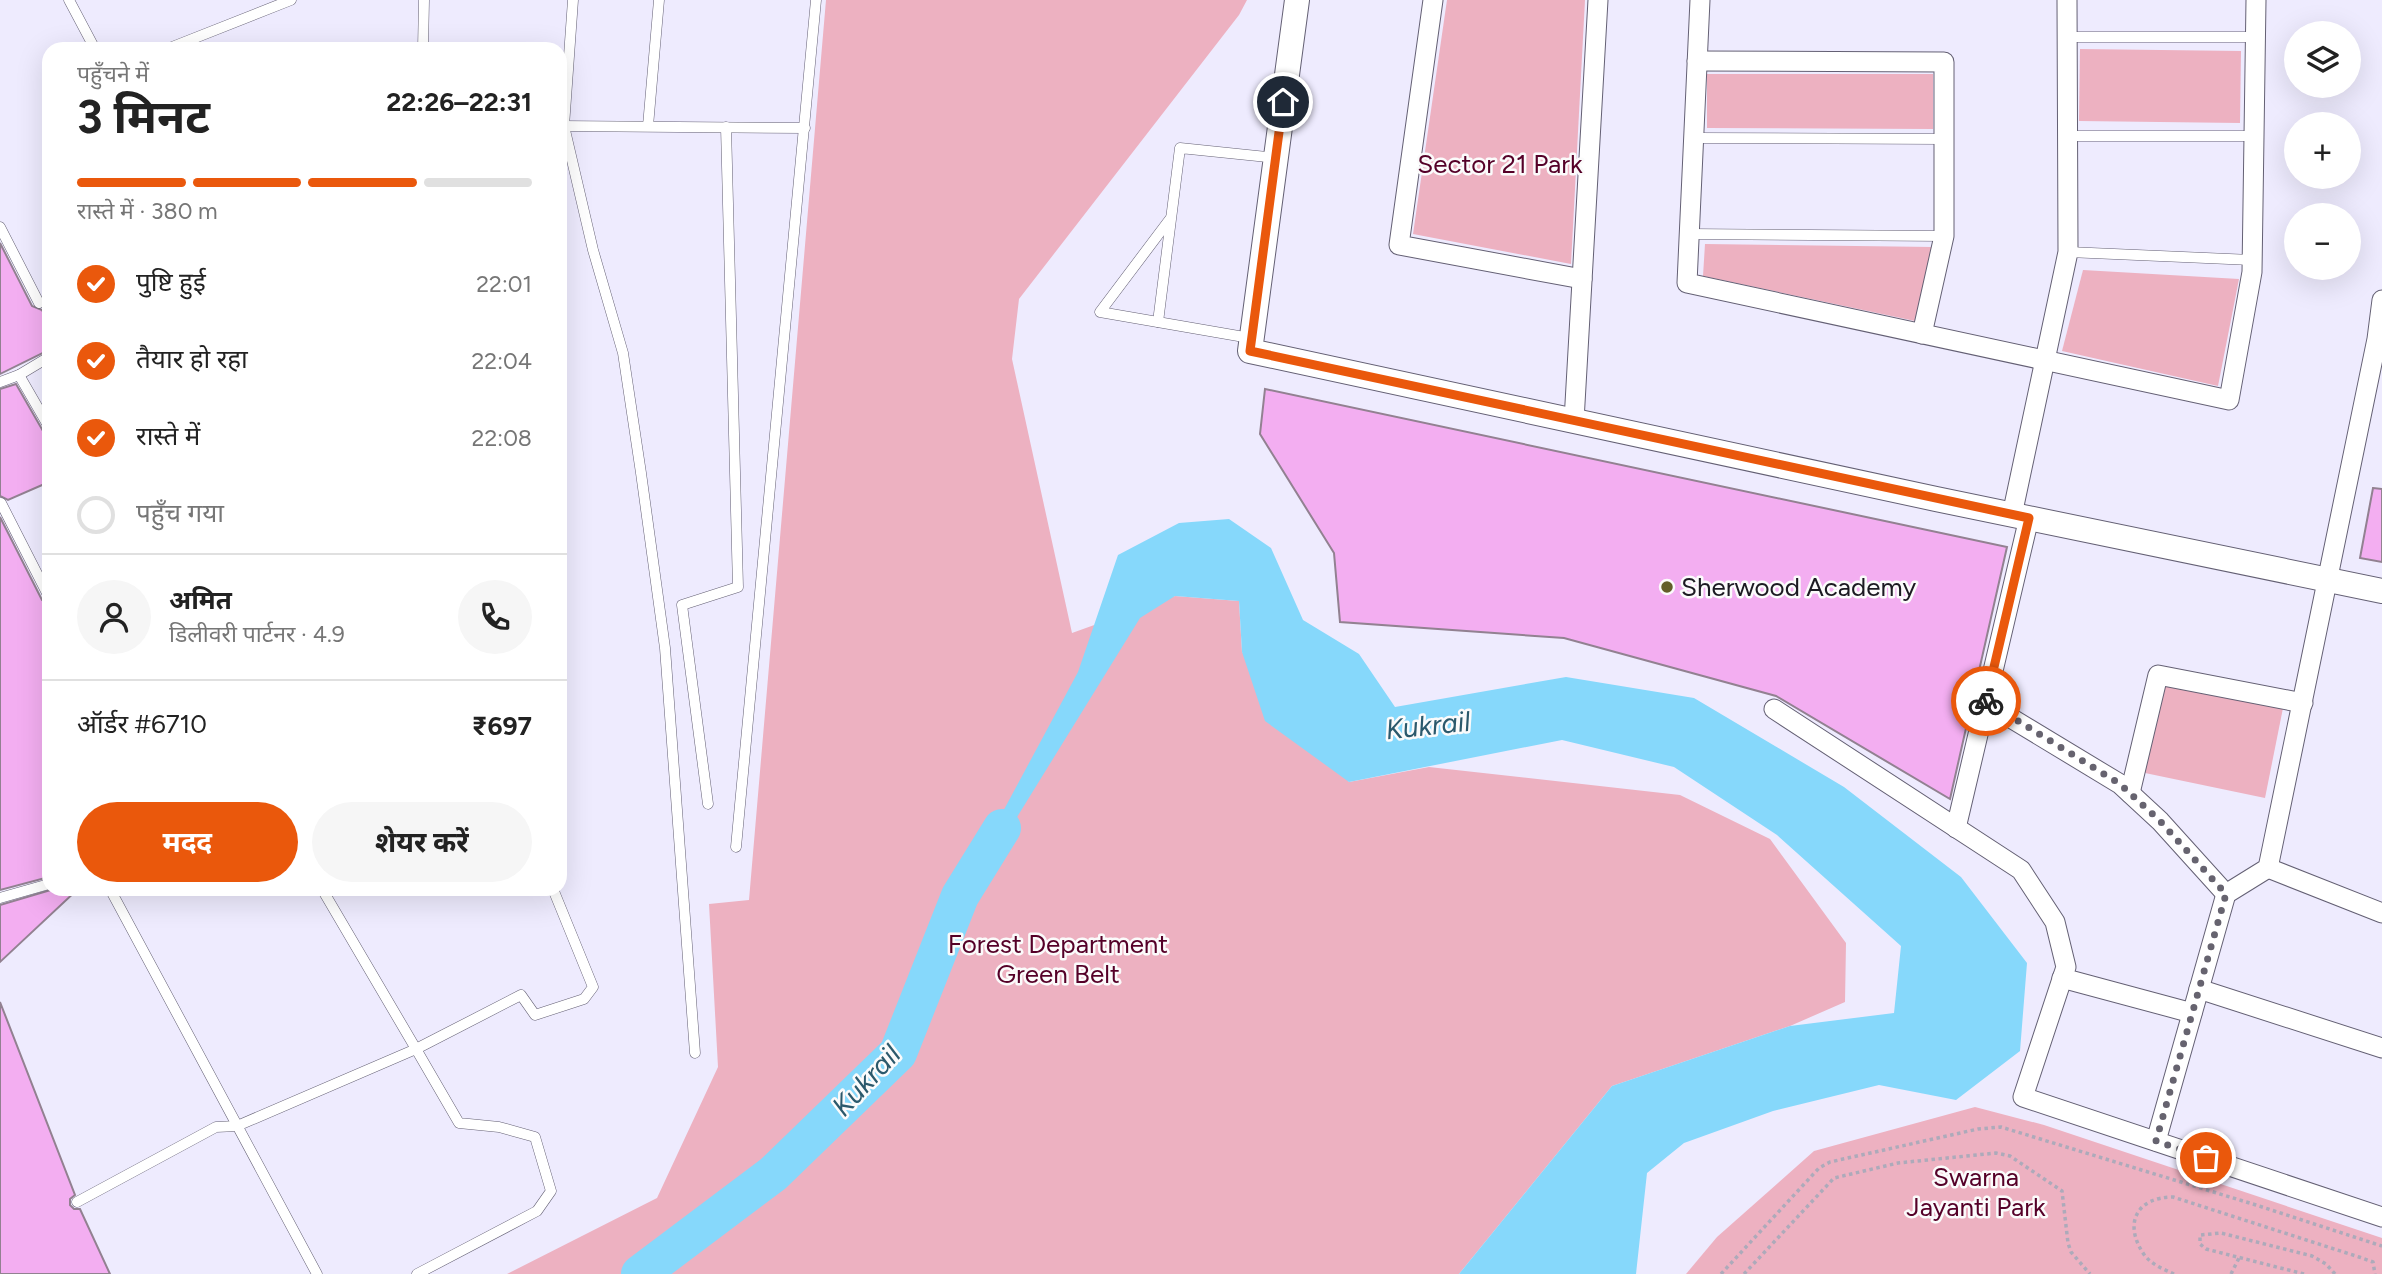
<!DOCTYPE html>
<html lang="hi">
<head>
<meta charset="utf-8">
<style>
  :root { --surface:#fff; --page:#f6f6f6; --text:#222; --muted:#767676; --line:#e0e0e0; --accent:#ea580c }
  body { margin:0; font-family:Figtree,"Noto Sans Devanagari",sans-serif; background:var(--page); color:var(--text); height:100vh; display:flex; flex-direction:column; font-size:26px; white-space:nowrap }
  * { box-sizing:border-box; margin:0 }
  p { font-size:23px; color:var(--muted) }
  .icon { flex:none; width:38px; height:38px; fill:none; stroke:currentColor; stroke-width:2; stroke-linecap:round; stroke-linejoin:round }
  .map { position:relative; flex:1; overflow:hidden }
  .details { position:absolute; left:42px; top:42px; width:525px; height:854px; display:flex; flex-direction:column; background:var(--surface); border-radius:21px; box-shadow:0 7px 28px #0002 }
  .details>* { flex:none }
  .buttons { position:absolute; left:2284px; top:21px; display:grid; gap:14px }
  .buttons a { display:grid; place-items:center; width:77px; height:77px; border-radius:50%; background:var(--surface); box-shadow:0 7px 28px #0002; font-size:35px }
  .pin { position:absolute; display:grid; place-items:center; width:60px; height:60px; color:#fff; margin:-30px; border:4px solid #fff; border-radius:50%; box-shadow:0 2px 7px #0007 }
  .courier { position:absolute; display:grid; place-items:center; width:70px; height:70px; margin:-35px; border:5px solid #ea580c; border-radius:50%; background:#fff; color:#222; box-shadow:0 2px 9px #0007 }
  .headline em { font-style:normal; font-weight:700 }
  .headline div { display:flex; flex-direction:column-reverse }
  .headline { display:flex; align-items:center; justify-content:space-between; height:119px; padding:0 35px }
  h1 { font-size:46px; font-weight:700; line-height:52px }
  .bar { display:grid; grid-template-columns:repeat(4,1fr); gap:10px 7px; align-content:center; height:84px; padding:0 35px }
  .bar i { height:9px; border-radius:5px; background:var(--line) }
  .bar .current { background:var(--accent) }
  .bar p { grid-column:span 4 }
  .line { display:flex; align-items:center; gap:18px; padding:0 35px; border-top:2px solid var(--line) }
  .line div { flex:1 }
  .round { display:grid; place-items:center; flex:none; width:74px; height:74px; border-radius:37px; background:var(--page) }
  ol { padding:0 35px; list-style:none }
  li { display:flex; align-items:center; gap:21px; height:77px }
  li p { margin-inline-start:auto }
  li .icon { padding:7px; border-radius:50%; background:var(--accent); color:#fff; stroke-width:4 }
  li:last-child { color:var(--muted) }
  li i { width:38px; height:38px; border:4px solid var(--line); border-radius:50% }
  .action { display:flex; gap:14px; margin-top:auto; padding:14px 35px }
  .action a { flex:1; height:80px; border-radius:42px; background:var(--accent); color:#fff; font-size:28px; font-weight:700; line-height:80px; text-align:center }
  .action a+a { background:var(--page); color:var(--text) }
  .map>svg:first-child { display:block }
</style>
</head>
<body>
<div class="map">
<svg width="2382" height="1274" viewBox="0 0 2382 1274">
  <rect width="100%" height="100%" fill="#eeebfe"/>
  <g fill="#edb1c1">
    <polygon points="826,0 1247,0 1239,15 1019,299 1012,359 1072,633 1175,596 1239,601 1242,652 1349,782 1429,767 1680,795 1770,839 1846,943 1845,1002 1790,1026 1612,1086 1459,1274 507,1274 657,1198 718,1067 709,904 749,900"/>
    <polygon points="1447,0 1585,0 1571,264 1413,234"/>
    <polygon points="2080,49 2241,51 2240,123 2079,121"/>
    <polygon points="1707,74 1933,74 1933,129 1707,128"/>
    <polygon points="1705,244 1933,247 1915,321 1703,276"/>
    <polygon points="2083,270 2239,279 2218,386 2062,351"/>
    <polygon points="2163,683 2283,708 2265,798 2145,773"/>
    <polygon points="1975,1107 2044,1125 2382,1238 2382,1274 1686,1274 1717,1237 1814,1151"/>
  </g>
  <polygon fill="#86d8fb" points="1229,519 1271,548 1303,620 1359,654 1395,707 1566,677 1694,698 1844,787 1961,877 2027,963 2020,1051 1956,1100 1879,1085 1773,1111 1684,1143 1647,1173 1636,1274 1459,1274 1612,1086 1790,1026 1894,1013 1901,946 1777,835 1674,767 1562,740 1349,782 1265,721 1242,652 1239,601 1175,596 1140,618 996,851 975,873 986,843 1078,672 1118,555 1179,523"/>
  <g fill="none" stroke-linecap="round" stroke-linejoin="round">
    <polyline stroke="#86d8fb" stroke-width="38" points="640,1274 773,1174 898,1053 960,896 1002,828"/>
  </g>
  <g fill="#f3aef1" stroke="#928191" stroke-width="2">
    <polygon points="0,243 32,306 42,310 49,323 49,350 0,374"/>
    <polygon points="16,384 43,431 49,434 49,482 8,500 0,496 0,389"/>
    <polygon points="1265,389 2007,547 1950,799 1776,696 1564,638 1340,622 1334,553 1260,434"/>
    <polygon points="2373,488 2382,489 2382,562 2360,558"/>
    <polygon points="0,517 42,600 49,604 49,877 0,890"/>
    <polygon points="54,889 78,889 0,962 0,905"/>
    <polygon points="0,1002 75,1195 70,1199 70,1205 74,1209 80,1209 110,1274 0,1274"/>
  </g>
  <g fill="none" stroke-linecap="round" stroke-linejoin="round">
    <defs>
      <g id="service">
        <polyline points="69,0 95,49"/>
        <polyline points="573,0 564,126 593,250 623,353 641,473 665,648 695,1053"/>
        <polyline points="2067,37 2255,37"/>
        <polyline points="167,49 291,0"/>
        <polyline points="423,49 424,0"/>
        <polyline points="561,126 805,128"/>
        <polyline points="648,126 659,0"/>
        <polyline points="2068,136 2254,136"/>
        <polyline points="1694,138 1944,139"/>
        <polyline points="1170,219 1100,312 1250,338"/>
        <polyline points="0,227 39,303"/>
        <polyline points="1689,234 1944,236"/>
        <polyline points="2068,252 2252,260"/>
        <polyline points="1158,322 1180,148 1276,158"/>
        <polyline points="19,375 49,357"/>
        <polyline points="0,382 19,375 49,427"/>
        <polyline points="1,503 49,597"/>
        <polyline points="708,804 682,605 738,587 726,127"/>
        <polyline points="736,847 816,0"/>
        <polyline points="110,889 317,1274"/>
        <polyline points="0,898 49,884"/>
        <polyline points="77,1202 216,1127 237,1126 416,1049 322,889"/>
        <polyline points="417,1274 537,1211 551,1191 535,1137 499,1127 459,1123 416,1049 521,995 535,1015 584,999 593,987 553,889"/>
      </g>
      <g id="minor">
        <polyline points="1433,0 1399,245 1582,279"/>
        <polyline points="1700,0 1687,283 2229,400 2252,272 2256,0"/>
        <polyline points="1697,61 1944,62 1944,236 1922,334"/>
        <polyline points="1574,421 1598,0"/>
        <polyline points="2012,515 2068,252 2067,0"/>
        <polyline points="1986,703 2120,784 2160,821 2226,894"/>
        <polyline points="1774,709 2021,870 2055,922 2066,967 2023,1097 2382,1217"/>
        <polyline points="2130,793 2158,675 2303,703"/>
        <polyline points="1956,828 2029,518"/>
        <polyline points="2268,868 2382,913"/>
        <polyline points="2062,978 2192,1013"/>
        <polyline points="2199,989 2382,1048"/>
        <polyline points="2156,1141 2226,894 2268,868 2377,339 2382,300"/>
      </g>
      <polyline id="tertiary" points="1297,0 1250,351 1936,499 2382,591"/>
    </defs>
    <use href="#service" stroke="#646074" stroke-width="11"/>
    <use href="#minor" stroke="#646074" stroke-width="21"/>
    <use href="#tertiary" stroke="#646074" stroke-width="26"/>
    <g stroke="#adaaba" stroke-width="3.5" stroke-dasharray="3.5 3.5" stroke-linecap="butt">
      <polyline points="1721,1274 1819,1168 1830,1162 1978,1129 2001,1127 2256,1205 2382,1246"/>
      <polyline points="1744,1274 1834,1178 1898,1163 1996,1153 2010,1156 2062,1191 2068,1243 2071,1252 2090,1274"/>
      <path d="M2174,1274C2163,1269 2150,1264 2143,1253C2123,1222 2138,1197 2173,1197L2359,1257L2373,1262L2375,1274"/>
      <polyline points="2231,1274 2239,1258"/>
      <polyline points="2304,1274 2206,1249 2200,1244 2200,1235 2221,1233 2312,1256 2326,1264 2335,1274"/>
    </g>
    <use href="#service" stroke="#fff" stroke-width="10"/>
    <use href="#minor" stroke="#fff" stroke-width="19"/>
    <use href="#tertiary" stroke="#fff" stroke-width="24"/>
  </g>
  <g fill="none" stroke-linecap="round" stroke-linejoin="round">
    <polyline stroke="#66636f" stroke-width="7" stroke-dasharray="0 12.6" points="1986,701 2120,784 2160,821 2226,894 2156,1141 2206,1158"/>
    <polyline stroke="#ea580c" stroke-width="9" points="1283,102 1250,351 2029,518 1986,701"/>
  </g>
  <circle fill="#635d29" stroke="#fbfbfb" stroke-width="2.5" cx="1667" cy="587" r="7"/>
  <g text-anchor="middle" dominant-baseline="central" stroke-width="5" stroke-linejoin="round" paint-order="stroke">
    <g font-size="26" fill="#550028" stroke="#fbfbfb">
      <text x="1500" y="164">Sector 21 Park</text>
      <text x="1058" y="944">Forest Department<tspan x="1058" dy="30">Green Belt</tspan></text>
      <text x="1976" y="1177">Swarna<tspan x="1976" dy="30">Jayanti Park</tspan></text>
    </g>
    <g font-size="26" fill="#1c1a22" stroke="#fbfbfb" text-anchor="start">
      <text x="1681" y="587">Sherwood Academy</text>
    </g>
    <g font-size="28" font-style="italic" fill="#2b596c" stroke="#fbfbfb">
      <text transform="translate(1428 725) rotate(-6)">Kukrail</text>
      <text transform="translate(866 1080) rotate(-47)">Kukrail</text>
    </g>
  </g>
</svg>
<div class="buttons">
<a><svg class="icon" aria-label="layers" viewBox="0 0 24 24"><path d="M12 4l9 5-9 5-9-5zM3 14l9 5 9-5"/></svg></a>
<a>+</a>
<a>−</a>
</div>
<div class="pin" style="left:2206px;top:1158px;background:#ea580c"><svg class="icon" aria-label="bag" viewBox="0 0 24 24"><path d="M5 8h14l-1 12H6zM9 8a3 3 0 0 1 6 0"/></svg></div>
<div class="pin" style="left:1283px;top:102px;background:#1f2937"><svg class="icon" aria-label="home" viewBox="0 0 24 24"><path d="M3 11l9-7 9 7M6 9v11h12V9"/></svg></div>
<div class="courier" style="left:1986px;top:701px"><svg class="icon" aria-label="bike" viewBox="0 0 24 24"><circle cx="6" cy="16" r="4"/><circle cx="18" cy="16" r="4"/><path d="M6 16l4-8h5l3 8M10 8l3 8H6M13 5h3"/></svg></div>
<section class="details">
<div class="headline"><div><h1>3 मिनट</h1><p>पहुँचने में</p></div><em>22:26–22:31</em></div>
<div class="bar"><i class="current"></i><i class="current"></i><i class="current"></i><i></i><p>रास्ते में · 380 m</p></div>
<ol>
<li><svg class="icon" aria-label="check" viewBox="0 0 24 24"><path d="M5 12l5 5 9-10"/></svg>पुष्टि हुई<p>22:01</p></li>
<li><svg class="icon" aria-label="check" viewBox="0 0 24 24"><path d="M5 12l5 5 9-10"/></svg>तैयार हो रहा<p>22:04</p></li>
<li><svg class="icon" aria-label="check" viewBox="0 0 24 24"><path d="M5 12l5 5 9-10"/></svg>रास्ते में<p>22:08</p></li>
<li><i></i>पहुँच गया</li>
</ol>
<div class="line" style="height:126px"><a class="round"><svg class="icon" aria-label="person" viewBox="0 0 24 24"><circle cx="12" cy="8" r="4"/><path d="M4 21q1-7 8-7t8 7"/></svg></a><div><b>अमित</b><p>डिलीवरी पार्टनर · 4.9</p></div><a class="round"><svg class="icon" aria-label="phone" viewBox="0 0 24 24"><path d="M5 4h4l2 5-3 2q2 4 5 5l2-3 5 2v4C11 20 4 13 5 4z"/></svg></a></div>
<div class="line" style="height:91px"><div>ऑर्डर #6710</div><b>₹697</b></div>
<div class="action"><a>मदद</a><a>शेयर करें</a></div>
</section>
</div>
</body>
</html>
